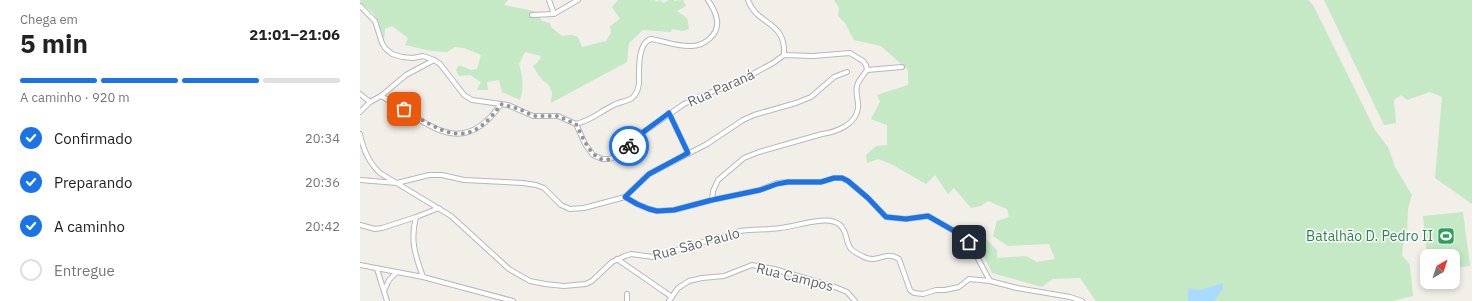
<!DOCTYPE html>
<html lang="pt">
<head>
<meta charset="utf-8">
<style>
  :root { --surface:#fff; --page:#f6f6f6; --text:#222; --muted:#767676; --line:#e0e0e0; --accent:#1a73e8 }
  body { margin:0; font-family:"IBM Plex Sans",sans-serif; background:var(--page); color:var(--text); height:100vh; display:flex; flex-direction:column; font-size:15px; white-space:nowrap }
  * { box-sizing:border-box; margin:0 }
  p { font-size:13px; color:var(--muted) }
  .icon { flex:none; width:22px; height:22px; fill:none; stroke:currentColor; stroke-width:2; stroke-linecap:round; stroke-linejoin:round }
  .map { position:relative; flex:1; overflow:hidden }
  .side { display:flex; flex-direction:column; background:var(--surface); width:360px }
  .side>* { flex:none }
  .needle { width:26px; rotate:39deg }
  .buttons { position:absolute; left:1060px; top:249px; display:grid; gap:8px }
  .buttons a { display:grid; place-items:center; width:40px; height:40px; border-radius:8px; background:var(--surface); box-shadow:0 2px 6px #0003; font-size:20px }
  .pin { position:absolute; display:grid; place-items:center; width:34px; height:34px; color:#fff; margin:-17px; border-radius:8px; box-shadow:0 2px 6px #0006 }
  .courier { position:absolute; display:grid; place-items:center; width:40px; height:40px; margin:-20px; border:3px solid #1a73e8; border-radius:50%; background:#fff; color:#222; box-shadow:0 1px 5px #0007 }
  .summary em { font-style:normal; font-weight:700 }
  .summary div { display:flex; flex-direction:column-reverse }
  .summary { display:flex; align-items:center; justify-content:space-between; height:68px; padding:0 20px }
  h1 { font-size:26px; font-weight:700; line-height:30px }
  .bar { display:grid; grid-template-columns:repeat(4,1fr); gap:6px 4px; align-content:center; height:48px; padding:0 20px }
  .bar i { height:5px; border-radius:3px; background:var(--line) }
  .bar .on { background:var(--accent) }
  .bar p { grid-column:span 4 }
  ol { padding:0 20px; list-style:none }
  li { display:flex; align-items:center; gap:12px; height:44px }
  li p { margin-inline-start:auto }
  li .icon { padding:4px; border-radius:50%; background:var(--accent); color:#fff; stroke-width:4 }
  li:last-child { color:var(--muted) }
  li i { width:22px; height:22px; border:2px solid var(--line); border-radius:50% }
  main { display:flex; flex:1; min-height:0 }
  .map>svg:first-child { display:block }
</style>
</head>
<body>
<main>
<section class="side">
<div class="summary"><div><h1>5 min</h1><p>Chega em</p></div><em>21:01–21:06</em></div>
<div class="bar"><i class="on"></i><i class="on"></i><i class="on"></i><i></i><p>A caminho · 920 m</p></div>
<ol>
<li><svg class="icon" aria-label="check" viewBox="0 0 24 24"><path d="M5 12l5 5 9-10"/></svg>Confirmado<p>20:34</p></li>
<li><svg class="icon" aria-label="check" viewBox="0 0 24 24"><path d="M5 12l5 5 9-10"/></svg>Preparando<p>20:36</p></li>
<li><svg class="icon" aria-label="check" viewBox="0 0 24 24"><path d="M5 12l5 5 9-10"/></svg>A caminho<p>20:42</p></li>
<li><i></i>Entregue</li>
</ol>
</section>
<div class="map">
<svg width="1112" height="301" viewBox="0 0 1112 301">
  <rect width="100%" height="100%" fill="#f1efe8"/>
  <g fill="#c5e8c5">
    <path d="M0,0H148L144,5L174,11L179,15L182,21L190,23L191,27L202,36L212,35L218,37L222,47L246,41L251,33L250,26L260,19L252,7L258,0H295L296,2L300,0L304,3L309,0H314V1L323,0L326,6L317,11L327,18L329,29L323,31L312,29L311,32L283,30L269,43L267,62L191,103L192,93L189,85C181,80 177,73 173,66L178,62L181,56L165,52L159,64C163,77 164,88 160,100L142,92L139,80L127,82L128,90H117L121,82L110,75L99,76L96,70L99,65L111,70L117,69L121,55L104,48L95,47L87,52L71,51L45,45L48,38L32,26L25,29L24,40C21,30 20,22 13,13C9,8 1,6 0,0Z"/>
    <polygon points="474,0 948,0 953,5 1015,130 1028,147 1035,167 1052,195 1048,208 1047,234 1043,245 1042,255 1050,265 1053,296 1032,301 736,301 720,278 693,279 682,287 632,273 620,248 626,239 637,250 637,258 666,256 677,262 695,259 689,244 648,246 633,236 637,221 649,217 647,209 628,201 621,206 611,208 594,188 588,194 575,175 566,184 531,164 518,159 507,163 506,155 516,146 527,145 527,125 511,119 520,102 517,95 548,85 548,70 521,46 494,40 485,23 478,16 479,8"/>
    <polygon points="964,0 1112,0 1112,204 1075,178 1082,97 1070,92 1047,100 1041,95 1034,100 1036,123 1024,125"/>
    <polygon points="1103,212 1110,266 1093,268 1093,256 1067,257 1063,216"/>
  </g>
  <polygon fill="#aadaff" points="863,283 863,289 854,301 828,301 828,288 840,290"/>
  <g fill="none" stroke-linecap="round" stroke-linejoin="round">
    <defs>
      <g id="minor">
        <polyline points="189,0 194,14"/>
        <path d="M388,0C397,26 426,20 424,55"/>
        <path d="M0,6L15,21L22,43L25,48L32,54L42,57L53,58L63,56L74,60L80,64L104,95L112,100L148,105L173,116H198L216,124C232,120 238,113 252,106C258,102 266,102 272,98C277,94 278,89 279,84C279,72 277,43 291,39C304,41 318,47 331,46C344,46 359,35 357,20C356,13 352,6 348,0"/>
        <polyline points="172,15 194,14 218,0"/>
        <polyline points="507,70 542,67"/>
        <polyline points="0,94 10,102"/>
        <path d="M21,96C66,120 100,163 141,104"/>
        <polyline points="0,112 10,102 21,96 46,75 74,60"/>
        <polyline points="309,113 328,153"/>
        <path d="M216,124L225,144L233,155L242,159H249L260,155L282,133L324,104L341,96L376,83L413,63L424,55L453,56L490,53L503,61L506,65L507,70C504,75 498,80 497,86C495,93 499,101 498,108C496,125 476,132 462,134L399,152L384,158L358,180L353,191L352,200"/>
        <path d="M0,134C3,149 8,162 20,173L91,216L149,269L170,281L185,284L204,286L226,284L232,281L252,262L265,256L271,254L293,257L380,231C394,229 407,230 420,228C435,227 468,214 480,225C488,232 485,242 491,249C494,252 500,255 504,257C518,264 525,250 539,259L550,290L554,293L563,294L576,290H585L599,287L609,279L630,281"/>
        <polyline points="0,180 37,183 69,175 82,175 104,180 163,183 176,185 184,188 201,205 210,209 224,208 265,197 277,204 289,209 297,211 314,210 352,200 400,190 417,183 428,182 461,182 474,178 482,178 488,181 508,198 526,217 546,219 568,216 596,232 609,242 630,281 657,288 710,297 722,301"/>
        <polyline points="265,197 289,174 347,144 383,120 394,115 436,103 451,97 474,77 487,72"/>
        <path d="M56,217C50,240 55,255 63,277"/>
        <polyline points="0,225 15,229 22,228 56,217 79,208"/>
        <polyline points="257,259 312,297"/>
        <polyline points="0,265 63,277 153,301"/>
        <polyline points="17,269 27,301"/>
        <polyline points="24,291 29,280 36,273"/>
        <polyline points="267,294 267,301"/>
        <polyline points="309,301 318,288 329,281 342,278 364,276 392,265 414,269 475,287 487,292 495,301"/>
      </g>
    </defs>
    <use href="#minor" stroke="#b5b8bc" stroke-width="6"/>
    <use href="#minor" stroke="#fff" stroke-width="4"/>
  </g>
  <g fill="none" stroke-linecap="round" stroke-linejoin="round">
    <path stroke="#929495" stroke-width="4" stroke-dasharray="0 7.2" d="M44,109C84,133 108,152 141,104L159,109L173,116H198L216,124C228,149 239,177 269,146"/>
    <polyline stroke="#1a73e8" stroke-width="5" points="269,146 282,133 309,113 328,153 289,174 265,197 277,204 289,209 297,211 314,210 352,200 400,190 417,184 428,182 461,182 474,178 482,178 488,181 508,198 526,217 546,219 568,216 596,232 609,242"/>
  </g>
  <defs>
    <symbol id="stadium-square" viewBox="-11 -11 22 22"><rect x="-9" y="-9" width="18" height="18" rx="4" fill="#2e9e5b" stroke="#fff"/><path d="M0-5a6.5 5 0 1 0 0 10a6.5 5 0 1 0 0-10ZM-3.5-1.8h7v3.6h-7Z" fill="#fff"/></symbol>
  </defs>
  <g fill-rule="evenodd">
    <use href="#stadium-square" x="1076" y="226" width="20" height="20"/>
  </g>
  <g text-anchor="middle" dominant-baseline="central" stroke-width="3" stroke-linejoin="round" paint-order="stroke">
    <g font-size="14" fill="#5f6368" stroke="#fff">
      <text transform="translate(361 88) rotate(-24)">Rua Paraná</text>
      <text transform="translate(336 244) rotate(-15)">Rua São Paulo</text>
      <text transform="translate(435 277) rotate(14)">Rua Campos</text>
    </g>
    <g font-size="14" fill="#27864d" stroke="#fff" text-anchor="end">
      <text x="1073" y="236">Batalhão D. Pedro II</text>
    </g>
  </g>
</svg>
<div class="buttons">
<a><svg class="needle" viewBox="-14 -14 28 28"><path d="M0-13l5 13h-10z" fill="#e53935"/><path d="M0 13l5-13h-10z" fill="#767676"/></svg></a>
</div>
<div class="pin" style="left:44px;top:109px;background:#ea580c"><svg class="icon" aria-label="bag" viewBox="0 0 24 24"><path d="M5 8h14l-1 12H6zM9 8a3 3 0 0 1 6 0"/></svg></div>
<div class="pin" style="left:609px;top:242px;background:#1f2937"><svg class="icon" aria-label="home" viewBox="0 0 24 24"><path d="M3 11l9-7 9 7M6 9v11h12V9"/></svg></div>
<div class="courier" style="left:269px;top:146px"><svg class="icon" aria-label="bike" viewBox="0 0 24 24"><circle cx="6" cy="16" r="4"/><circle cx="18" cy="16" r="4"/><path d="M6 16l4-8h5l3 8M10 8l3 8H6M13 5h3"/></svg></div>
</div>
</main>
</body>
</html>
